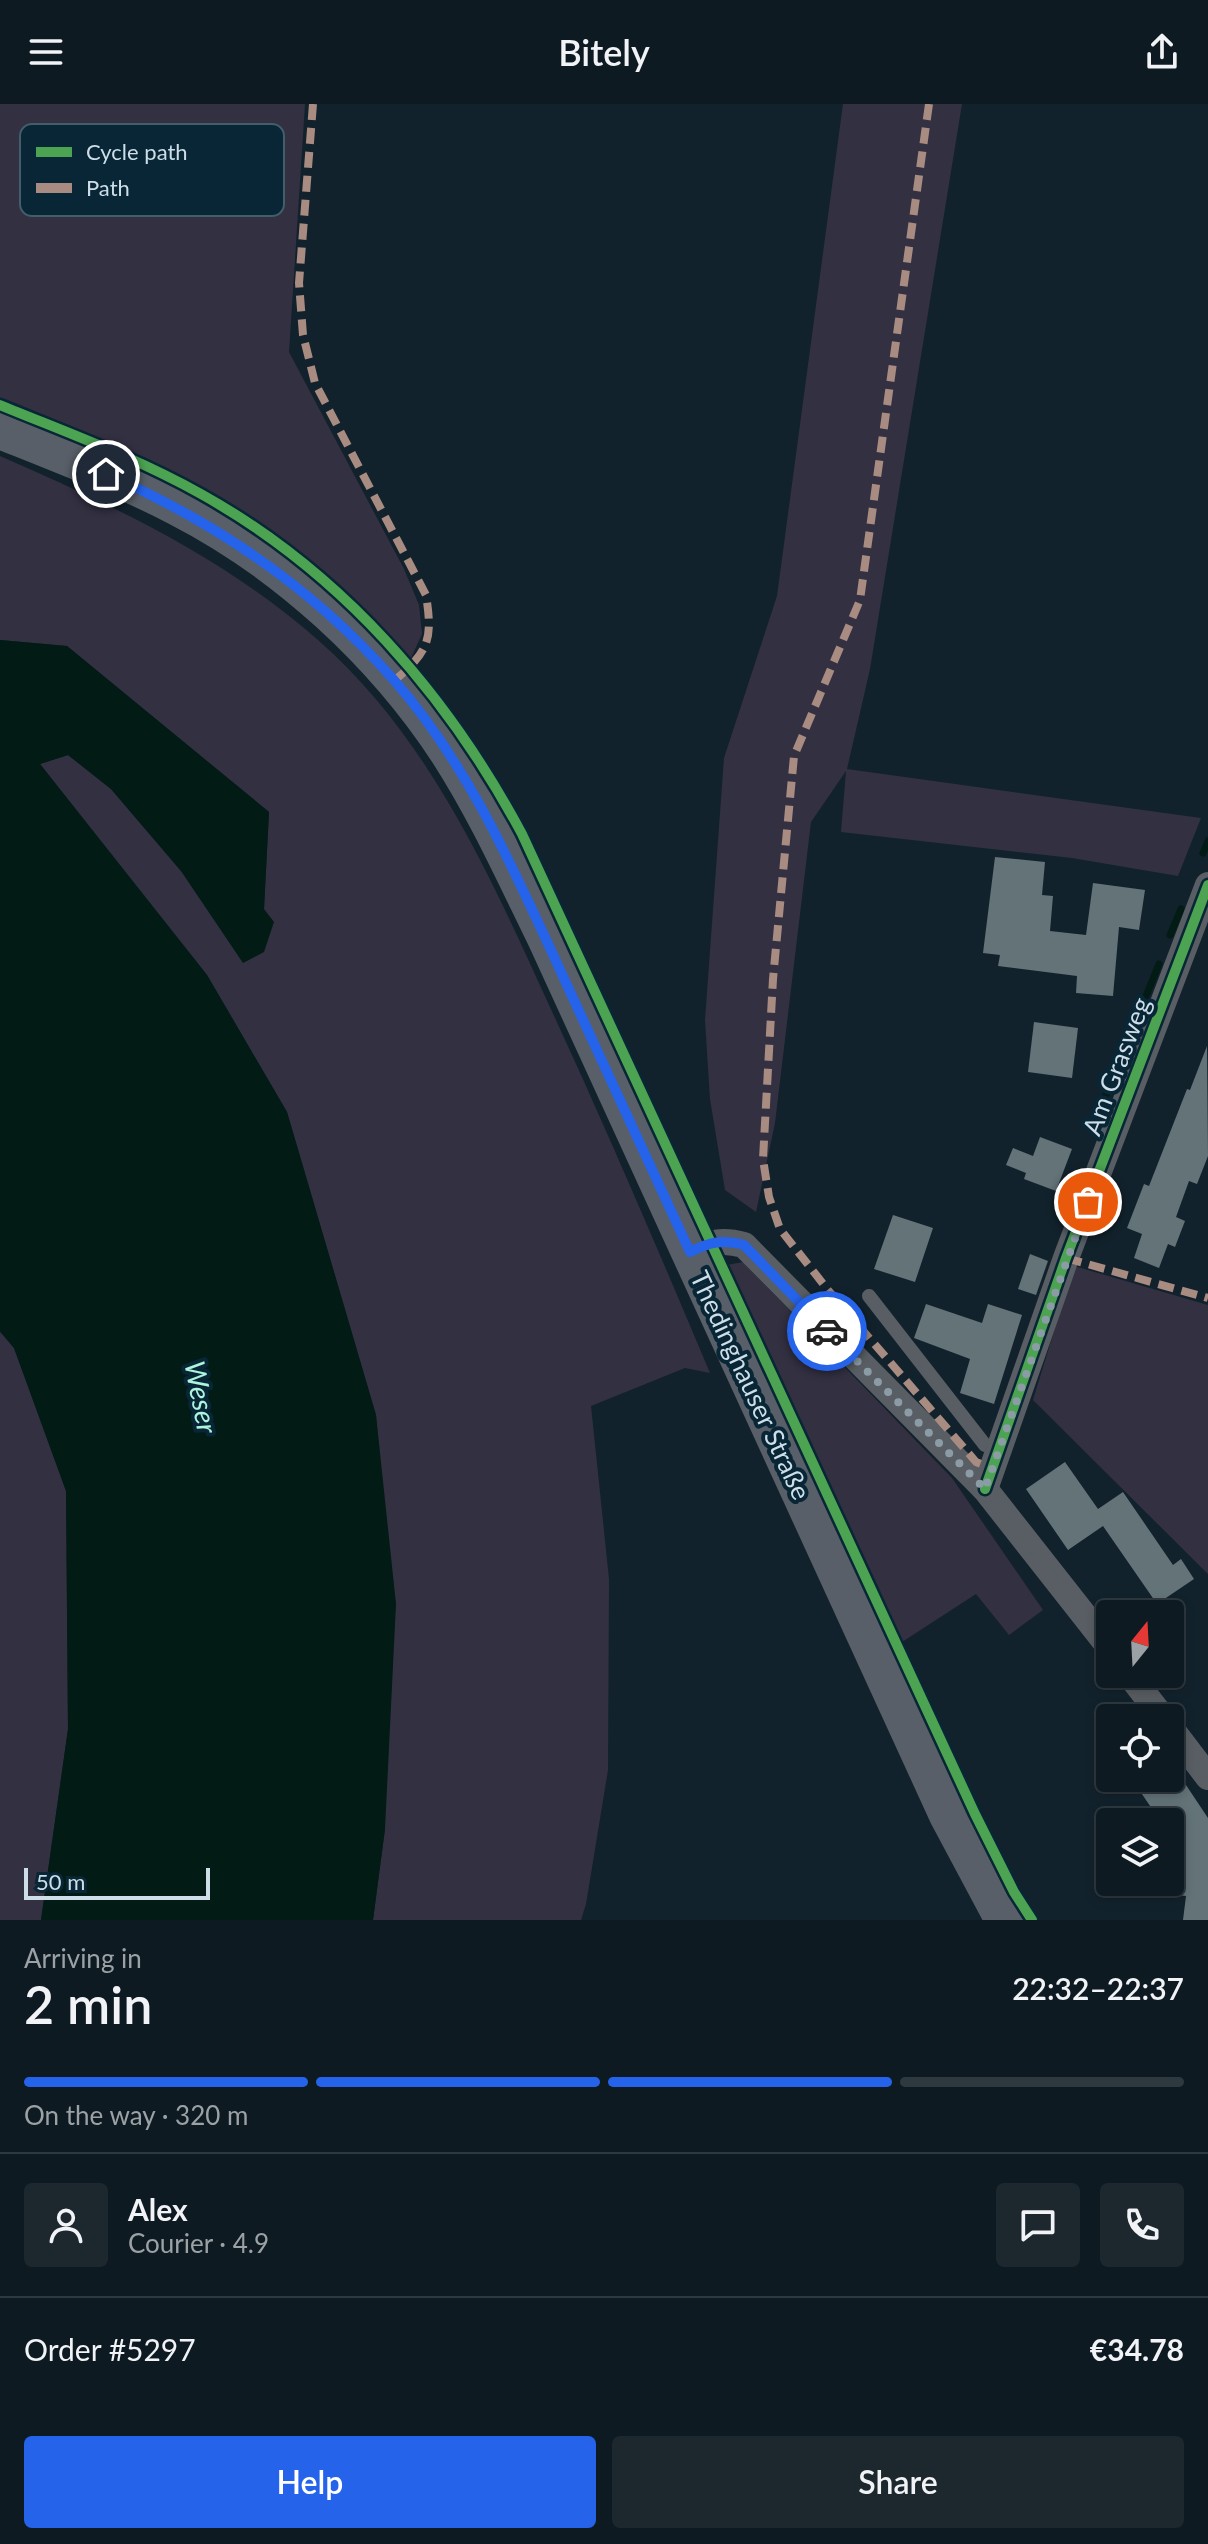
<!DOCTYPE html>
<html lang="en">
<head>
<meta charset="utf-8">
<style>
  :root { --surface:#0e1a21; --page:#1c272e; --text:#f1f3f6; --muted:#9ba1a5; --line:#2e383f; --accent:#2563eb }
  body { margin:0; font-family:Lato,sans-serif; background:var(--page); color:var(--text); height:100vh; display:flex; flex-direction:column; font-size:30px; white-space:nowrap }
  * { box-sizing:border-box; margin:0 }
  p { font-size:26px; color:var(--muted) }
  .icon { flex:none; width:44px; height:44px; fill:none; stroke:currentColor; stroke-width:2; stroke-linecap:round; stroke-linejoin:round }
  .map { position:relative; height:1816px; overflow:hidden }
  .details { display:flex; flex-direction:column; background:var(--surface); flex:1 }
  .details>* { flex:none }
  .needle { width:52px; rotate:18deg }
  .controls { position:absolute; left:1096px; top:1496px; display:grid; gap:16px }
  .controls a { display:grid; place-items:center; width:88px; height:88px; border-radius:8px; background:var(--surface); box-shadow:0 4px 12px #0003,0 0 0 2px var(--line); font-size:40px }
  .scale { position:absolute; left:24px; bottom:20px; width:186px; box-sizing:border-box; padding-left:8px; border:4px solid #cddee8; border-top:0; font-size:22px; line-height:28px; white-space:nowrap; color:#cddee8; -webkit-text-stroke:6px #082636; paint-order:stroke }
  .pin { position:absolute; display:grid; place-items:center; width:68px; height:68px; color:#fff; margin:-34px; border:4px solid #fff; border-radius:50%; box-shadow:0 2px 8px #0007 }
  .courier { position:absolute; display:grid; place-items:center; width:80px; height:80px; margin:-40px; border:6px solid #2563eb; border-radius:50%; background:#fff; color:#222; box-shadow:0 2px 10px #0007 }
  .summary em { font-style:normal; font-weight:600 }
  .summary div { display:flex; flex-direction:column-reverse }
  .summary { display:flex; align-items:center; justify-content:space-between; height:136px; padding:0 24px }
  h1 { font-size:52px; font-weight:600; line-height:60px }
  .bar { display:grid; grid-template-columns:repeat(4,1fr); gap:12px 8px; align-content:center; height:96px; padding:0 24px }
  .bar i { height:10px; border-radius:6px; background:var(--line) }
  .bar .selected { background:var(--accent) }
  .bar p { grid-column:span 4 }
  .line { display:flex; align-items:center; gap:20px; padding:0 24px; border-top:2px solid var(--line) }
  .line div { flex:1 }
  .round { display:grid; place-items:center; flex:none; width:84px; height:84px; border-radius:8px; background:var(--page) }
  .cta { display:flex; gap:16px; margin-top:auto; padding:16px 24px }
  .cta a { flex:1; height:92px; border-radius:8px; background:var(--accent); color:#fff; font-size:32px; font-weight:600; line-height:92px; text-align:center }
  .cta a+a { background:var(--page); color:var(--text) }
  header { display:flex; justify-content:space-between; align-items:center; height:104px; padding:0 24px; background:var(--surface); font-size:36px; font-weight:600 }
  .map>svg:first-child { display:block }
</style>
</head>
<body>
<header><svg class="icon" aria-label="menu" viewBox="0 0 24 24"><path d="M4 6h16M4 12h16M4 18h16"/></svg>Bitely<svg class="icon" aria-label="share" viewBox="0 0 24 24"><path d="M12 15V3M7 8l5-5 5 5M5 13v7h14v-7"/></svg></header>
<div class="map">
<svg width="1208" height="1816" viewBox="0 0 1208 1816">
  <rect width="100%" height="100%" fill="#12222c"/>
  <g fill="#333042">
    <polygon points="0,0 305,0 289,248 404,465 419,501 422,530 411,554 342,485 275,432 210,390 142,355 0,297"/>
    <polygon points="843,0 962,0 870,565 847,665 1201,714 1178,772 1072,754 841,728 846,667 811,718 775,1019 756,1108 725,1086 710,995 705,916 724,654 777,492"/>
    <path d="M0,352C116,403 222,452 318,536C433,637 493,779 555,914C609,1031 660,1150 710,1269L685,1264L591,1302L609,1475L608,1666L586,1800L581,1816H373L385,1725L382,1381L376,1311L287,1008L207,871L40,660L68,651L111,685L181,767L264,805L269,708L67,542L0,536Z"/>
    <polygon points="743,1158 952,1374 1043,1506 1009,1531 976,1490 902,1538 727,1161"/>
    <polygon points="1074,1162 1208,1201 1208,1470 1033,1296"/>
    <polygon points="0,1228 14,1244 66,1387 68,1625 41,1816 0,1816"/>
  </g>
  <polygon fill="#021b15" points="0,536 67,542 269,708 264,805 274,818 264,848 243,859 181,767 111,685 68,651 40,660 207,871 287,1008 376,1311 396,1500 385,1725 373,1816 41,1816 68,1625 66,1387 14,1244 0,1227"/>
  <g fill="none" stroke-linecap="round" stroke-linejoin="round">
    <g stroke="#021b15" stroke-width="7">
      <polyline points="1203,749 1208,737"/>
      <polyline points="1170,831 1181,805"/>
      <polyline points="1144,897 1159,860"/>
      <polyline points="1117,964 1136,916"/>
      <polyline points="1101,1002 1106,991"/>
    </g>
  </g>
  <g fill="#637378">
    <polygon points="995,753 1045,758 1042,791 1053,792 1050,827 1086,831 1093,779 1145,786 1139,826 1119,823 1113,892 1076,889 1077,872 998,862 1000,851 983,849"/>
    <polygon points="1034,918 1078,924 1072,974 1028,968"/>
    <polygon points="1207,942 1208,1052 1197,1080 1189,1077 1176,1113 1185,1117 1175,1143 1168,1140 1159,1164 1134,1154 1142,1130 1127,1124 1144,1080 1149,1082 1187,985 1190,986"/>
    <polygon points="1040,1033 1072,1045 1056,1087 1024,1075 1026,1069 1006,1061 1013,1044 1033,1052"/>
    <polygon points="893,1111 933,1124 915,1178 874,1165"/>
    <polygon points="1030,1150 1048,1157 1036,1191 1018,1185"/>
    <polygon points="926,1200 982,1219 988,1200 1022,1211 994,1300 960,1289 970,1255 914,1234"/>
    <polygon points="1065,1358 1098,1405 1123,1388 1173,1461 1181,1455 1194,1475 1157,1500 1103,1422 1068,1446 1026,1385"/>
    <polygon points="1170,1657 1208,1714 1208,1816 1183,1816 1186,1792 1170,1790 1170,1718 1161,1718 1131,1674 1170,1674"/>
  </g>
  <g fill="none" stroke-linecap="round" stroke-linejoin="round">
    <polyline stroke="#585e63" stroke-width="14" points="869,1192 985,1341 998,1347"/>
    <g stroke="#585e63" stroke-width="26">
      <path d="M690,1148C710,1138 722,1135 744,1141L985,1385L1110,1544"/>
      <polyline points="985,1385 1066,1154 1208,781"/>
      <polyline points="1129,1570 1163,1614"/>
      <polyline points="1170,1623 1208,1673"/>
    </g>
    <path stroke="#585f68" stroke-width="38" d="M0,326C60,350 120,373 178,403C285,458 383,548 449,649C487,708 516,773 547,836L948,1711L1004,1816"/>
    <g stroke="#a88b81" stroke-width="8" stroke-dasharray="16 8" stroke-linecap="butt">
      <path d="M313,0L299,179L303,231L315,279L426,491C433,536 429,547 394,577"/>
      <polyline points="929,0 860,496 794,652 773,875 763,1055 769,1093 780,1125 828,1186 976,1358 992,1364"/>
      <polyline points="1066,1154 1208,1194"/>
    </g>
    <defs>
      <g id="cycleway">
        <path d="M0,301C68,329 137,354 201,390C341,468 447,590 522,730L975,1710L1014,1788L1032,1816"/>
        <polyline points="985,1385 1066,1154 1208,781"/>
      </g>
    </defs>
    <use href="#cycleway" stroke="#082636" stroke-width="15"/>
    <use href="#cycleway" stroke="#4ca352" stroke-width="10"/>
  </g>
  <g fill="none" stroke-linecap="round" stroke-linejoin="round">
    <polyline stroke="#8c9ca6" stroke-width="8" stroke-dasharray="0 14.4" points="827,1227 985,1385 1088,1098"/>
    <path stroke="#2563eb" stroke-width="10" d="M106,370C216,418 313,484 393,575C468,660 514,766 561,868C604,961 647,1054 690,1148C710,1138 722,1135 744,1141L827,1227"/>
  </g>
  <g text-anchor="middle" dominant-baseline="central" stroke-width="8" stroke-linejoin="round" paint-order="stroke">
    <g font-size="26" fill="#cddee8" stroke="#082636">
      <text transform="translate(1116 962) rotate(-69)">Am Grasweg</text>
      <text transform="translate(751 1281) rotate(65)">Thedinghauser Straße</text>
    </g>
    <g font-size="28" font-style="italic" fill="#adf5dd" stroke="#082636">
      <text transform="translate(202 1293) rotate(79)">Weser</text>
    </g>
  </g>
  <rect x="20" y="20" width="264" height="92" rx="12" fill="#082636" stroke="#435d6b" stroke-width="2"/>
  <rect x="36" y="43" width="36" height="10" fill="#4ca352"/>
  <rect x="36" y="79" width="36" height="10" fill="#a88b81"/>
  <g font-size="22" fill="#cddee8">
    <text x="86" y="56">Cycle path</text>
    <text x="86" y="92">Path</text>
  </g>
</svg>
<div class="controls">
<a><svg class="needle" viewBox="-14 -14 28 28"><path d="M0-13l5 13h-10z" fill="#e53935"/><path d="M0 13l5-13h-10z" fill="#9ba1a5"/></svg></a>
<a><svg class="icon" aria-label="locate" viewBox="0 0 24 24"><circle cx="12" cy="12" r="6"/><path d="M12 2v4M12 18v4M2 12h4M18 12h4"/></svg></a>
<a><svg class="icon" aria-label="layers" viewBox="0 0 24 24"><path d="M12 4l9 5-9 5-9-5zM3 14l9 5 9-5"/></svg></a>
</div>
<div class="scale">50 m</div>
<div class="pin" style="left:1088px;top:1098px;background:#ea580c"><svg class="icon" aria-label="bag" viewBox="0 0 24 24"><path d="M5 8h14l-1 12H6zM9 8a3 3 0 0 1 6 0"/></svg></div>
<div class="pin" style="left:106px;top:370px;background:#1f2937"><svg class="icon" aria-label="home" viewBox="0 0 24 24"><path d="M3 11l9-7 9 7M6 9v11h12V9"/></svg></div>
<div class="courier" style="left:827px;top:1227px"><svg class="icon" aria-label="car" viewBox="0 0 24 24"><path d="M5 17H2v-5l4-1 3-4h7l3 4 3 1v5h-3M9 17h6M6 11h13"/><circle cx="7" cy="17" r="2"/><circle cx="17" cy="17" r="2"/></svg></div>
</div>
<section class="details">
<div class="summary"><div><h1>2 min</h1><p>Arriving in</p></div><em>22:32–22:37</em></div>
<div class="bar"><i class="selected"></i><i class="selected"></i><i class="selected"></i><i></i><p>On the way · 320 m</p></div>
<div class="line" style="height:144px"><a class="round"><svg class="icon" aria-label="person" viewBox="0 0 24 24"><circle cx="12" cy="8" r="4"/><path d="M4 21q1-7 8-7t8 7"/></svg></a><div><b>Alex</b><p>Courier · 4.9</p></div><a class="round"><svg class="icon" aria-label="chat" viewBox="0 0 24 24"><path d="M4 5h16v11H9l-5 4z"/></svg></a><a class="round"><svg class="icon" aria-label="phone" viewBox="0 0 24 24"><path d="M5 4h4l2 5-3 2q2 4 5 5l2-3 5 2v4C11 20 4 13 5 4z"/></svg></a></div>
<div class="line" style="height:104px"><div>Order #5297</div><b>€34.78</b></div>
<div class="cta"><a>Help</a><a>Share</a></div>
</section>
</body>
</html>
